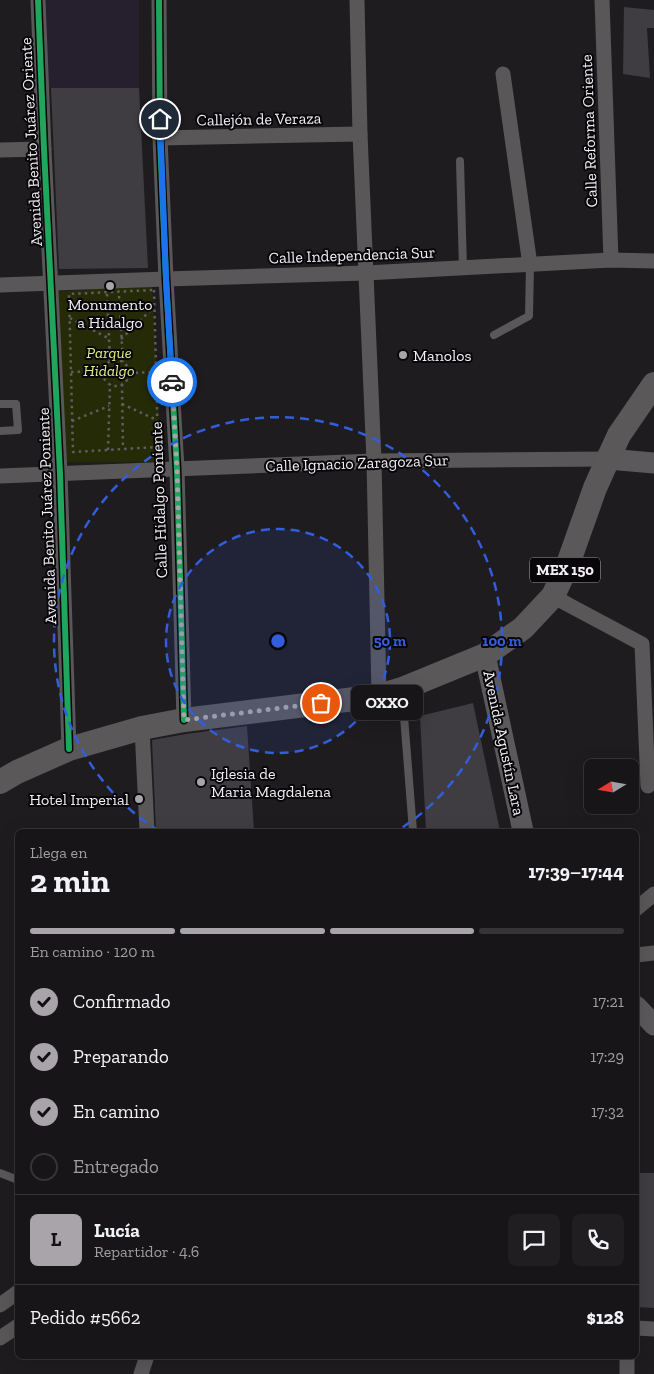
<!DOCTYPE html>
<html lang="es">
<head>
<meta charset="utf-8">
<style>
  :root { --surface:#171518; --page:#201e21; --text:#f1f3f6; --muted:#9e9fa2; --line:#363437; --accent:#a8a4aa }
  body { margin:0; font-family:"Zilla Slab",serif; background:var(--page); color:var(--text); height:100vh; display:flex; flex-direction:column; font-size:19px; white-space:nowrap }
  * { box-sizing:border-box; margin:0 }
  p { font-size:16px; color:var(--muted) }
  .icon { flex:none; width:28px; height:28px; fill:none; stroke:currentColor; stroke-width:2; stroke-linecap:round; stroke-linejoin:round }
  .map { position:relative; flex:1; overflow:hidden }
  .panel { position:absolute; left:15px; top:829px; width:624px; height:530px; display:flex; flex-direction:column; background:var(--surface); border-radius:8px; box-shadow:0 5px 20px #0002,0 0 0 1px var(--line) }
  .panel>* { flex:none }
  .needle { width:32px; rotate:259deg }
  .fabs { position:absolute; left:584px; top:759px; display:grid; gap:10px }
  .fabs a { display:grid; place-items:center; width:55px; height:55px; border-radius:8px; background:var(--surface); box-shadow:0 5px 20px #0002,0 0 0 1px var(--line); font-size:25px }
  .pin { position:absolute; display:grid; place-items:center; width:42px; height:42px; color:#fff; margin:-21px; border:2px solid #fff; border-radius:50%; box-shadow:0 1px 5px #0007 }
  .courier { position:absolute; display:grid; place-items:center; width:50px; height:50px; margin:-25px; border:4px solid #1a73e8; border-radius:50%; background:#fff; color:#222; box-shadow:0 1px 6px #0007 }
  .bubble { position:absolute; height:35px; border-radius:8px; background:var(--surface); box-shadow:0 5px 20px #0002,0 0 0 1px var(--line); font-size:16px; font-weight:700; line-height:35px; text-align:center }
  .summary em { font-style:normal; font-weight:700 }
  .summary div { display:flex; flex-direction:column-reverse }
  .summary { display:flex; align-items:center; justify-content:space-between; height:85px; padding:0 15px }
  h1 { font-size:32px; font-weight:700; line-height:38px }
  .bar { display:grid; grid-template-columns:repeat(4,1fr); gap:8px 5px; align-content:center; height:60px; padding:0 15px }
  .bar i { height:6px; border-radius:4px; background:var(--line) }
  .bar .selected { background:var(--accent) }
  .bar p { grid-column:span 4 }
  .line { display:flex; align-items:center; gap:12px; padding:0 15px; border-top:1px solid var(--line) }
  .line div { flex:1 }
  .round { display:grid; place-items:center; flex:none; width:52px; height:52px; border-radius:8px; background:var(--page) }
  ol { padding:0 15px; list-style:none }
  li { display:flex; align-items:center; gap:15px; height:55px }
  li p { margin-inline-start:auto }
  li .icon { padding:5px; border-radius:50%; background:var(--accent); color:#111; stroke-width:4 }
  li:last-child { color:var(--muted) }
  li i { width:28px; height:28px; border:2px solid var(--line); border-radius:50% }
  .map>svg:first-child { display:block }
</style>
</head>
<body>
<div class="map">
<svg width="654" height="1374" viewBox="0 0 654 1374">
  <rect width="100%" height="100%" fill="#1f1c20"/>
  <polygon fill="#261f2d" points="44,0 139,0 139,88 47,88"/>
  <polygon fill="#262b07" points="152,284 161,462 67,462 58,292"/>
  <g fill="#3f3d41">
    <polygon points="624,7 654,10 654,28 647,28 650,78 623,74"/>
    <polygon points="51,88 139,88 148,268 59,269"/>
    <polygon points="473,703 500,831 426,831 420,716"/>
    <polygon points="247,726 254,831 156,831 152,740 186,734"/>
    <polygon points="636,1173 654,1173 654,1308 636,1307"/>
  </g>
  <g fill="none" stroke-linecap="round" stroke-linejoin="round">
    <g stroke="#605d5f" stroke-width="2.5" stroke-dasharray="2.5 4" stroke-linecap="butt">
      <polygon points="154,290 158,447 73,452 69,294"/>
      <polyline points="107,294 110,361"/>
      <polyline points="119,296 123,362"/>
      <polyline points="70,318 108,338"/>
      <polyline points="121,339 153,308"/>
      <circle cx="116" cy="373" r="13"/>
      <polyline points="71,372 103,371"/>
      <polyline points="129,373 156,372"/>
      <polyline points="122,384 123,449"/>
      <polyline points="122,404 157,420"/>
      <polyline points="72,421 109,406"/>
      <polyline points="108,450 110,384"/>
    </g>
    <g stroke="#595757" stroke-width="8">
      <polyline points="460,161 463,268"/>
      <polyline points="494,335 529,316 530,265"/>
      <polyline points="0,404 16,404 18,430 0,431"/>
      <polyline points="402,691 413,831"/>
      <polyline points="0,1173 18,1180"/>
    </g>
    <g stroke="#595757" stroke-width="15">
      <polyline points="38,0 44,149 60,473 69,749"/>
      <polyline points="159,0 160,138 166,279 177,469 184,720"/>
      <polyline points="357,0 360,134 374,461 379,696"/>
      <polyline points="602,0 611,260"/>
      <polyline points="503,74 530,265"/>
      <polyline points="160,138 360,134"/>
      <polyline points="0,150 44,149"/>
      <polyline points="0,285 166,279 366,273 611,260 654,261"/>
      <polyline points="0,476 374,461 608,459"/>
      <polyline points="553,596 567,604 642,644 648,786"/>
      <polyline points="142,728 147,831"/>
      <polyline points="636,909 654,894"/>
      <polyline points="636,955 654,953"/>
      <polyline points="0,1305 18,1292"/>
      <polyline points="636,1328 654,1329"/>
      <polyline points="0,1338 18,1326"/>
      <polyline points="141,1374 147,1356"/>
      <polyline points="627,1374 627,1356"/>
    </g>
    <g stroke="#5b595b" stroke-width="21">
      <polyline points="608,459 654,463"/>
      <polyline points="485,655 523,831"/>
      <polyline points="636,1006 654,1025"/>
    </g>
    <polyline stroke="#5a5859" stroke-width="24" points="0,782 17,772 69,749 142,728 184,720 379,696 402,689 485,655 523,628 553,596 568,564 595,488 608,459 619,435 654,384"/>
    <defs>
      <g id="cycleway">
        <polyline points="38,0 44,149 60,473 69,749"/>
        <polyline points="159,0 160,138 166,279 177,469 184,720"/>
      </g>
    </defs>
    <use href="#cycleway" stroke="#080609" stroke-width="9"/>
    <use href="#cycleway" stroke="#20a55d" stroke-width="6"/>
  </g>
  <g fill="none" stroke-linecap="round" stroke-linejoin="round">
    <polyline stroke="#a8a4aa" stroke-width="5" stroke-dasharray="0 9" points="172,382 177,469 184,720 321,703"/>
    <polyline stroke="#1a73e8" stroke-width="6" points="160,119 166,279 172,382"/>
  </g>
  <circle cx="278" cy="641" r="112" fill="#325edb" fill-opacity=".12"/>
  <g fill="none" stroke="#325edb" stroke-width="2.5" stroke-dasharray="9 6">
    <circle cx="278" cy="641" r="112"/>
    <path d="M159 831A224 224 0 1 1 397 831"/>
  </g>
  <g fill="#a8a4aa" stroke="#080609" stroke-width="2">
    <circle cx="110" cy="286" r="5"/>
    <circle cx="403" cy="355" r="5"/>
    <circle cx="201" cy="782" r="5"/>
    <circle cx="139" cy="799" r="5"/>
  </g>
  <g text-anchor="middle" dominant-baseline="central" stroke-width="4" stroke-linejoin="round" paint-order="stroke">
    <rect fill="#080609" stroke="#aca8ae" stroke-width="1" x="530" y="557.5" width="70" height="25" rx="4"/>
    <g font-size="15" font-weight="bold" fill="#f2eef4">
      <text x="565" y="570">MEX 150</text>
    </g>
    <g font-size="16" fill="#f2eef4" stroke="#080609">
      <text transform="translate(259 119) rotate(-1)">Callejón de Veraza</text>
      <text transform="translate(589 131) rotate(-92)">Calle Reforma Oriente</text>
      <text transform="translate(31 142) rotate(-93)">Avenida Benito Juárez Oriente</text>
      <text transform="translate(352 255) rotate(-2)">Calle Independencia Sur</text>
      <text transform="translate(357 463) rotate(-2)">Calle Ignacio Zaragoza Sur</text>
      <text transform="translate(159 500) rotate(-92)">Calle Hidalgo Poniente</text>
      <text transform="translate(47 516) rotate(-92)">Avenida Benito Juárez Poniente</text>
      <text transform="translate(504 743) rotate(78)">Avenida Agustín Lara</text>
    </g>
    <g font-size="16" fill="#f2eef4" stroke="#080609" text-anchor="start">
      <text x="110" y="304" text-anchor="middle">Monumento<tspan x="110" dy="18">a Hidalgo</tspan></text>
      <text x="413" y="355">Manolos</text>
      <text x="211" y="773">Iglesia de<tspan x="211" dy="18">Maria Magdalena</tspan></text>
      <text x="129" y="799" text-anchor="end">Hotel Imperial</text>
    </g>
    <g font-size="16" font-style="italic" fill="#deee8c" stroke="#080609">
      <text x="109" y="352">Parque<tspan x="109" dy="18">Hidalgo</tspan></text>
    </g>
  </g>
  <circle cx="278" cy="641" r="8" fill="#325edb" stroke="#080609" stroke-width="2.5"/>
  <g font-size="15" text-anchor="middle" font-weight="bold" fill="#325edb" stroke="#080609" stroke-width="4" stroke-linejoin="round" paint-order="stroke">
    <text x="390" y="646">50 m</text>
    <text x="502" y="646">100 m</text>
  </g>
</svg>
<div class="fabs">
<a><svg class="needle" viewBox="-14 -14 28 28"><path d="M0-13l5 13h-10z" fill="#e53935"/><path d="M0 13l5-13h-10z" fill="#9e9fa2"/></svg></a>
</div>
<div class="pin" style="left:321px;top:703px;background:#ea580c"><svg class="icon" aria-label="bag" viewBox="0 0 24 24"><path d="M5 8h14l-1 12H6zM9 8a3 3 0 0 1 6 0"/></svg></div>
<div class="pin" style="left:160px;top:119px;background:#1f2937"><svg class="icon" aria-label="home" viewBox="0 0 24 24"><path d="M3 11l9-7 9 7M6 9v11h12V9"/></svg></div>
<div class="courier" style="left:172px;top:382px"><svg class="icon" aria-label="car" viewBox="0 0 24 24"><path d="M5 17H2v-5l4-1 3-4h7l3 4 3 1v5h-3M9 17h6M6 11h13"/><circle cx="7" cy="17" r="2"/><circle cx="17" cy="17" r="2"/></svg></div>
<div class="bubble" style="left:351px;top:685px;width:72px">OXXO</div>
<section class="panel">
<div class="summary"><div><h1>2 min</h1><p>Llega en</p></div><em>17:39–17:44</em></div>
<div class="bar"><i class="selected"></i><i class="selected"></i><i class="selected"></i><i></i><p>En camino · 120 m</p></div>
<ol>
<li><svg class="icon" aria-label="check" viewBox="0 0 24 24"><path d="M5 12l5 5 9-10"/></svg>Confirmado<p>17:21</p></li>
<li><svg class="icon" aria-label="check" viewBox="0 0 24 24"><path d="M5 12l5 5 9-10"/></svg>Preparando<p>17:29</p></li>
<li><svg class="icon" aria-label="check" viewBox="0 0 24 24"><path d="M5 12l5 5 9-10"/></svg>En camino<p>17:32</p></li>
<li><i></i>Entregado</li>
</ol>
<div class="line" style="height:90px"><b class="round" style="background:var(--accent);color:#111">L</b><div><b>Lucía</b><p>Repartidor · 4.6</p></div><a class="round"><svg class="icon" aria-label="chat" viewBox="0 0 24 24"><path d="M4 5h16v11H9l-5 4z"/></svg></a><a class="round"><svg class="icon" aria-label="phone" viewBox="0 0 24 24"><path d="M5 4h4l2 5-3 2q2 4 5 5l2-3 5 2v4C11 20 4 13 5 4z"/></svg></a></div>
<div class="line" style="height:65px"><div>Pedido #5662</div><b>$128</b></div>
</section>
</div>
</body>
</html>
